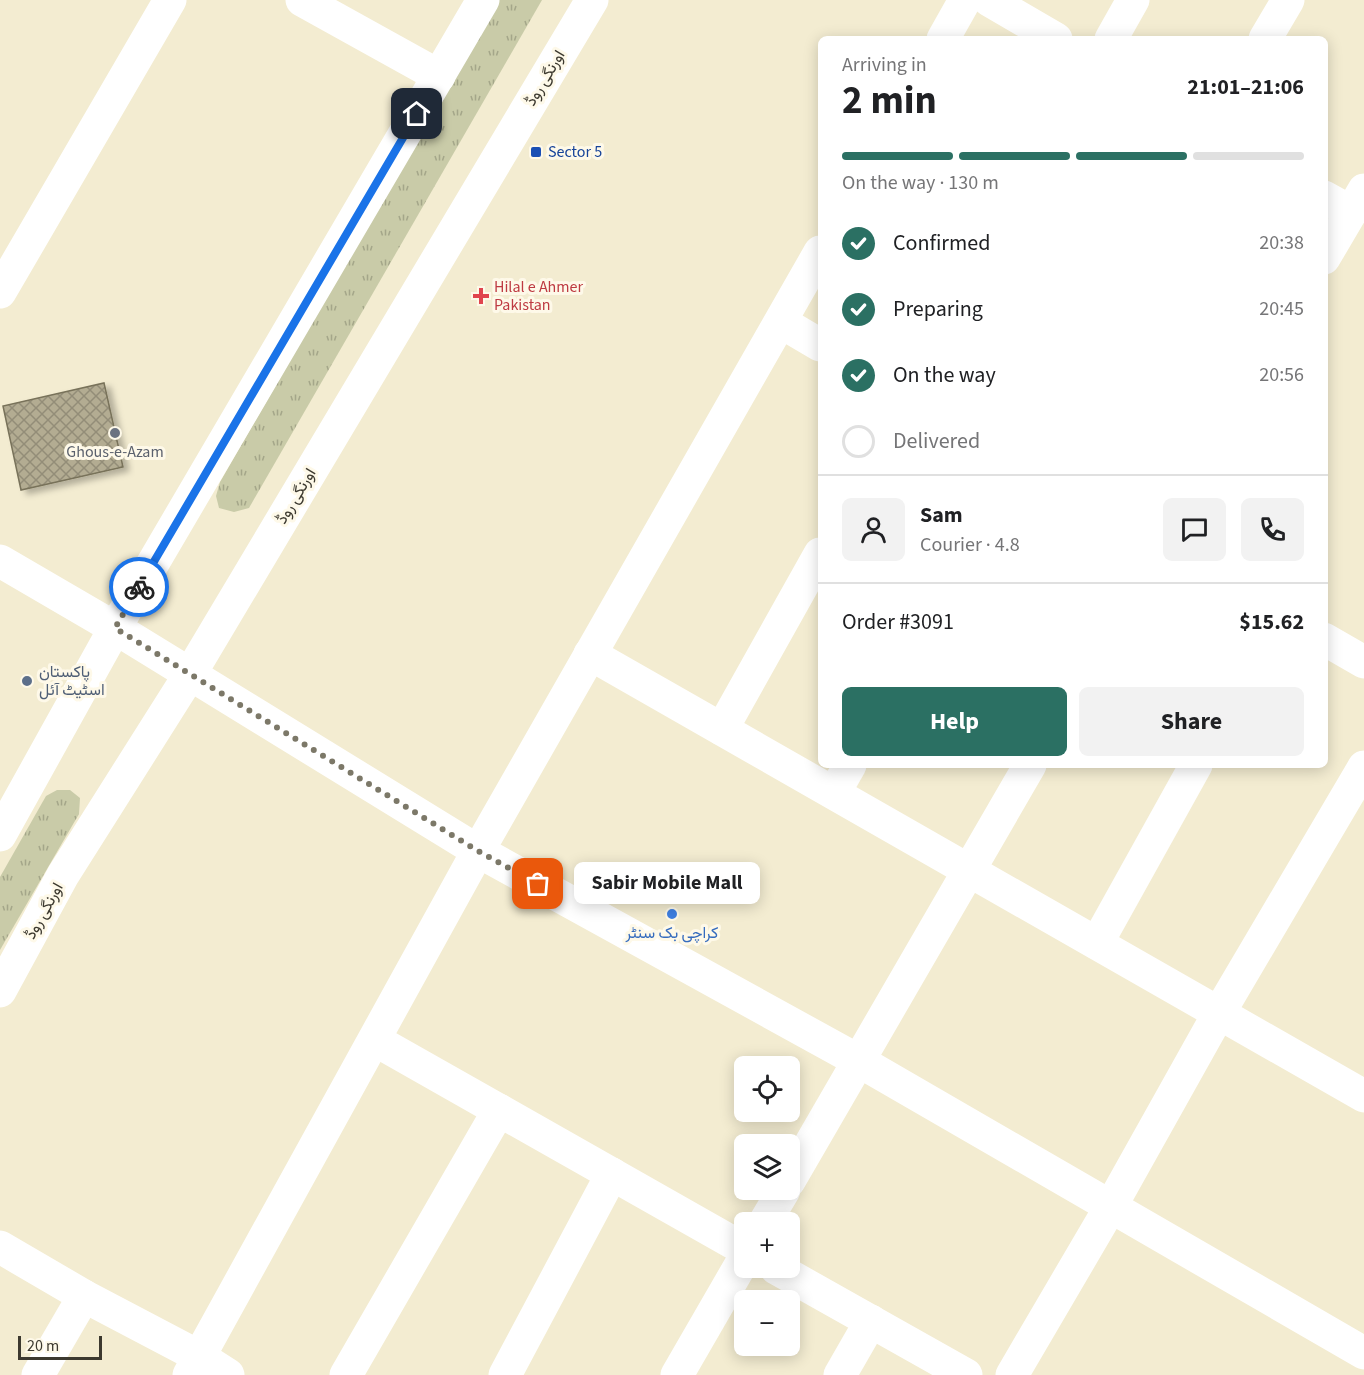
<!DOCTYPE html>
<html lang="en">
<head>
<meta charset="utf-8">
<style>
  :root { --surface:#fff; --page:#f2f2f2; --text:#202124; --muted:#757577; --line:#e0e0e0; --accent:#2b7063 }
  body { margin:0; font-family:"Source Sans 3",Vazirmatn,sans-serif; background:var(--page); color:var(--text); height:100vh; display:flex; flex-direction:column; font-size:22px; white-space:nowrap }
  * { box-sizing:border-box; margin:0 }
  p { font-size:20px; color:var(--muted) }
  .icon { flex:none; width:33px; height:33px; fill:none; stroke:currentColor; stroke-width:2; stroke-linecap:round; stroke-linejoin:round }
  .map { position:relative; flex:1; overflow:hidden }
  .side { position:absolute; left:818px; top:36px; width:510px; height:732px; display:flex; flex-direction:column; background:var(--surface); border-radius:9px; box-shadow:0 3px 15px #0003 }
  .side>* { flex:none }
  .tools { position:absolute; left:734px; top:1056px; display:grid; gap:12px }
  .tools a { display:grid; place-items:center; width:66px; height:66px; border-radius:9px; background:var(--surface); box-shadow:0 3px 15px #0003; font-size:30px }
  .scale { position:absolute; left:18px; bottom:15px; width:84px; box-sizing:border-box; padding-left:6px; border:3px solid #3c392f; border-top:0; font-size:16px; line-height:21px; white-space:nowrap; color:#3c392f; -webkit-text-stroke:4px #fef9e9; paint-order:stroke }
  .pin { position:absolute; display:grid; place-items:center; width:51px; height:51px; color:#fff; margin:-26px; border-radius:12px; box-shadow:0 3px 9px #0006 }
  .courier { position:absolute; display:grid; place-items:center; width:60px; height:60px; margin:-30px; border:4px solid #1a73e8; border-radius:50%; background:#fff; color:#222; box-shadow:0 2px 8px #0007 }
  .bubble { position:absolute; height:42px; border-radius:9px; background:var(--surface); box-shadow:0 3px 15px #0003; font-size:20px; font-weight:700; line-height:42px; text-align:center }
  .head em { font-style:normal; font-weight:700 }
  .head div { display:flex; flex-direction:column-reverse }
  .head { display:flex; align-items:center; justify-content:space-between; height:102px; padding:0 24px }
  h1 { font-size:39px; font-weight:700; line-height:45px }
  .bar { display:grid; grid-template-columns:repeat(4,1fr); gap:9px 6px; align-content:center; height:72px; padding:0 24px }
  .bar i { height:8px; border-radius:4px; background:var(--line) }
  .bar .selected { background:var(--accent) }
  .bar p { grid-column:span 4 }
  .line { display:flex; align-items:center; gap:15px; padding:0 24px; border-top:2px solid var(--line) }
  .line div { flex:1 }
  .round { display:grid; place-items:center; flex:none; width:63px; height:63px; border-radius:9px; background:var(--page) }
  ol { padding:0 24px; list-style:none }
  li { display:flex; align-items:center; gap:18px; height:66px }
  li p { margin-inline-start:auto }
  li .icon { padding:6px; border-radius:50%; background:var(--accent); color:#fff; stroke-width:4 }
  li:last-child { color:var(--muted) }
  li i { width:33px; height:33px; border:3px solid var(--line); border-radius:50% }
  .button { display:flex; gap:12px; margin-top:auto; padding:12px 24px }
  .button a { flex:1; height:69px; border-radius:9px; background:var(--accent); color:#fff; font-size:24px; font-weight:700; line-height:69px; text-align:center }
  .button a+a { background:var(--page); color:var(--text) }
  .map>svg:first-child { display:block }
</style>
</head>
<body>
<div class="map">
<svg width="1364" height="1375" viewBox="0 0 1364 1375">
  <defs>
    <pattern id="grass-tufts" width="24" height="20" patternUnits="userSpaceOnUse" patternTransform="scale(1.5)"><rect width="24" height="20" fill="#c9cba8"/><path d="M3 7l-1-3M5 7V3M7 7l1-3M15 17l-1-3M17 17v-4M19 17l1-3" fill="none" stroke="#a4a689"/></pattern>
    <pattern id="building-cross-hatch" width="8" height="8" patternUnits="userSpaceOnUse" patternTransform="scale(1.5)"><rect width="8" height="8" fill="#b3ac92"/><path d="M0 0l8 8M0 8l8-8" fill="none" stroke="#938d78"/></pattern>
    <filter id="shadow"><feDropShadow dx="6" dy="4" stdDeviation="3" flood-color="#0004"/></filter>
  </defs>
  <rect width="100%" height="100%" fill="#f3ecd1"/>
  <g fill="url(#grass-tufts)">
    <polygon points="498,0 542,0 249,508 234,512 219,508 216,496 220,482"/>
    <polygon points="57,790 70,790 80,798 79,814 0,950 0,877 46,796"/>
  </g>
  <polygon fill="url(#building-cross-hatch)" stroke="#78725a" stroke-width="1.5" filter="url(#shadow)" points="104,383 123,467 21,490 3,406"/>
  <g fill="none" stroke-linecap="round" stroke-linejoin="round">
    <g stroke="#fff" stroke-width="33">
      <polyline points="302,0 439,76"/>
      <polyline points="989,0 1056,39"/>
      <polyline points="943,39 965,0"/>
      <polyline points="1111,39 1133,0"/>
      <polyline points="1265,39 1288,0"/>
      <polyline points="1324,197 1351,212"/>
      <polyline points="1324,258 1364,190"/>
      <polyline points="0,292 170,0"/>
      <polyline points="781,322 820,345"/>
      <polyline points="1324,639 1364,662"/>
      <polyline points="590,654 1364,1096"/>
      <polyline points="722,729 820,554"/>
      <polyline points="834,793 850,765"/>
      <polyline points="1097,943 1196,765"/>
      <polyline points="375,1040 744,1249"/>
      <polyline points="789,1181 1030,765"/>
      <polyline points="765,1222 784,1190"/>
      <polyline points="0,1247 84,1296 200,1357 228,1375"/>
      <polyline points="776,1268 966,1375"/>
      <polyline points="38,1375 84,1296"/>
      <polyline points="189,1375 478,851 820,252"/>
      <polyline points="346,1375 499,1110"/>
      <polyline points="505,1375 612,1174"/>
      <polyline points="677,1375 744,1259"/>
      <polyline points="840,1375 871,1321"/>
      <polyline points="1012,1375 1111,1206 1219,1013 1364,767"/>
    </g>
    <g stroke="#fff" stroke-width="33">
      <polyline points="0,561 115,628 478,851 859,1061 1364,1353"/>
      <polyline points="0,835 115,628 483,0"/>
      <polyline points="0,991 63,875 190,674 592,0"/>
    </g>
  </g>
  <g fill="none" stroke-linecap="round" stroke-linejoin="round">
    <polyline stroke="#7c7868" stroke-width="6" stroke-dasharray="0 10.8" points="139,587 115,628 478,851 538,884"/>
    <polyline stroke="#1a73e8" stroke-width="8" points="139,587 417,114"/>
  </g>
  <rect fill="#1a4fb4" stroke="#fef9e9" stroke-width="2" x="530" y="146" width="12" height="12" rx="3"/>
  <path fill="#e0444e" stroke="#fef9e9" stroke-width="2" d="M478 287h6v6h6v6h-6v6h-6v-6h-6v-6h6z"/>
  <circle fill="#6b7280" stroke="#fef9e9" stroke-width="2" cx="115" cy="433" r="6"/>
  <circle fill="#5c6f8a" stroke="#fef9e9" stroke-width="2" cx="27" cy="681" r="6"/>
  <circle fill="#3f7fe0" stroke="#fef9e9" stroke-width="2" cx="672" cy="914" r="6"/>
  <g text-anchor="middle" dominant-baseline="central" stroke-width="6" stroke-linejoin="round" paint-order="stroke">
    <g font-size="16" fill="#3c392f" stroke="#fef9e9">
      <text transform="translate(545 78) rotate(-59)">اورنگی روڈ</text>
      <text transform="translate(296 496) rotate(-59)">اورنگی روڈ</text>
      <text transform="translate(44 911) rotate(-61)">اورنگی روڈ</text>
    </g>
    <g font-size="16" fill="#164399" stroke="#fef9e9" text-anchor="start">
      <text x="548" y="152">Sector 5</text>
    </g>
    <g font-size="16" fill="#be3a42" stroke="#fef9e9" text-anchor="start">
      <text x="494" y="287">Hilal e Ahmer<tspan x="494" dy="18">Pakistan</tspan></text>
    </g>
    <g font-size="16" fill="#5b616d" stroke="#fef9e9">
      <text x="115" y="452">Ghous-e-Azam</text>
    </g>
    <g font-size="16" fill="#4e5e75" stroke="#fef9e9" text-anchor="start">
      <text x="39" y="672">پاکستان<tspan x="39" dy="18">اسٹیٹ آئل</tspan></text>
    </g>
    <g font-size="16" fill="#366cbe" stroke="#fef9e9">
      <text x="672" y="933">کراچی بک سنٹر</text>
    </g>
  </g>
</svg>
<div class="tools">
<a><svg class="icon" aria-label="locate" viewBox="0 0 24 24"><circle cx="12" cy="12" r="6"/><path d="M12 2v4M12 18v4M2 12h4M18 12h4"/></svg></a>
<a><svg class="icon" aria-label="layers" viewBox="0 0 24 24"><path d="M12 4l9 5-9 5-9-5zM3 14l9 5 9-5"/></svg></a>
<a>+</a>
<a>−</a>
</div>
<div class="scale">20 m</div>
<div class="pin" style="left:538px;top:884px;background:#ea580c"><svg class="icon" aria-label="bag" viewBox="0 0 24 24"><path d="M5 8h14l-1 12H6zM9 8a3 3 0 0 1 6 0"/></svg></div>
<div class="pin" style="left:417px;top:114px;background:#1f2937"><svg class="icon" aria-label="home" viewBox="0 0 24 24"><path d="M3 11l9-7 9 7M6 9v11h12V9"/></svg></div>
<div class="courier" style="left:139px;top:587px"><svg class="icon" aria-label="bike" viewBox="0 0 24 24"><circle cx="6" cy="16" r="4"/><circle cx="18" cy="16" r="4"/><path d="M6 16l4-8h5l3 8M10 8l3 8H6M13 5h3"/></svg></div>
<div class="bubble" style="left:574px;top:862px;width:186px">Sabir Mobile Mall</div>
<section class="side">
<div class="head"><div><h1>2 min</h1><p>Arriving in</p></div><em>21:01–21:06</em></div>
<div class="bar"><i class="selected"></i><i class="selected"></i><i class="selected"></i><i></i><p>On the way · 130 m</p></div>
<ol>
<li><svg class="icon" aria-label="check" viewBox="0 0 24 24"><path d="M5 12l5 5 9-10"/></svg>Confirmed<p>20:38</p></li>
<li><svg class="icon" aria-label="check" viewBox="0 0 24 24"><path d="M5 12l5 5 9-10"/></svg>Preparing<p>20:45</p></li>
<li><svg class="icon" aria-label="check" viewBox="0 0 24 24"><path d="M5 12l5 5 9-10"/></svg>On the way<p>20:56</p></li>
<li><i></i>Delivered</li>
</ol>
<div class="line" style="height:108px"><a class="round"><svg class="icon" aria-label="person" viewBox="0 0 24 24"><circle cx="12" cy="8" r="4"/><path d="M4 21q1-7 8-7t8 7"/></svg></a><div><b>Sam</b><p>Courier · 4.8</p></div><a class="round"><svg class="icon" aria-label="chat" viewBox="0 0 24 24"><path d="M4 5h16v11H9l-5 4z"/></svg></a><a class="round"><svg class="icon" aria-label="phone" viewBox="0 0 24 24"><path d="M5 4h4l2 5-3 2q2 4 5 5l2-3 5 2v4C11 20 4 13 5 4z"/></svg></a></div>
<div class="line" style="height:78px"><div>Order #3091</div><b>$15.62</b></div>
<div class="button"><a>Help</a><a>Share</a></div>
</section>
</div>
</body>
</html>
